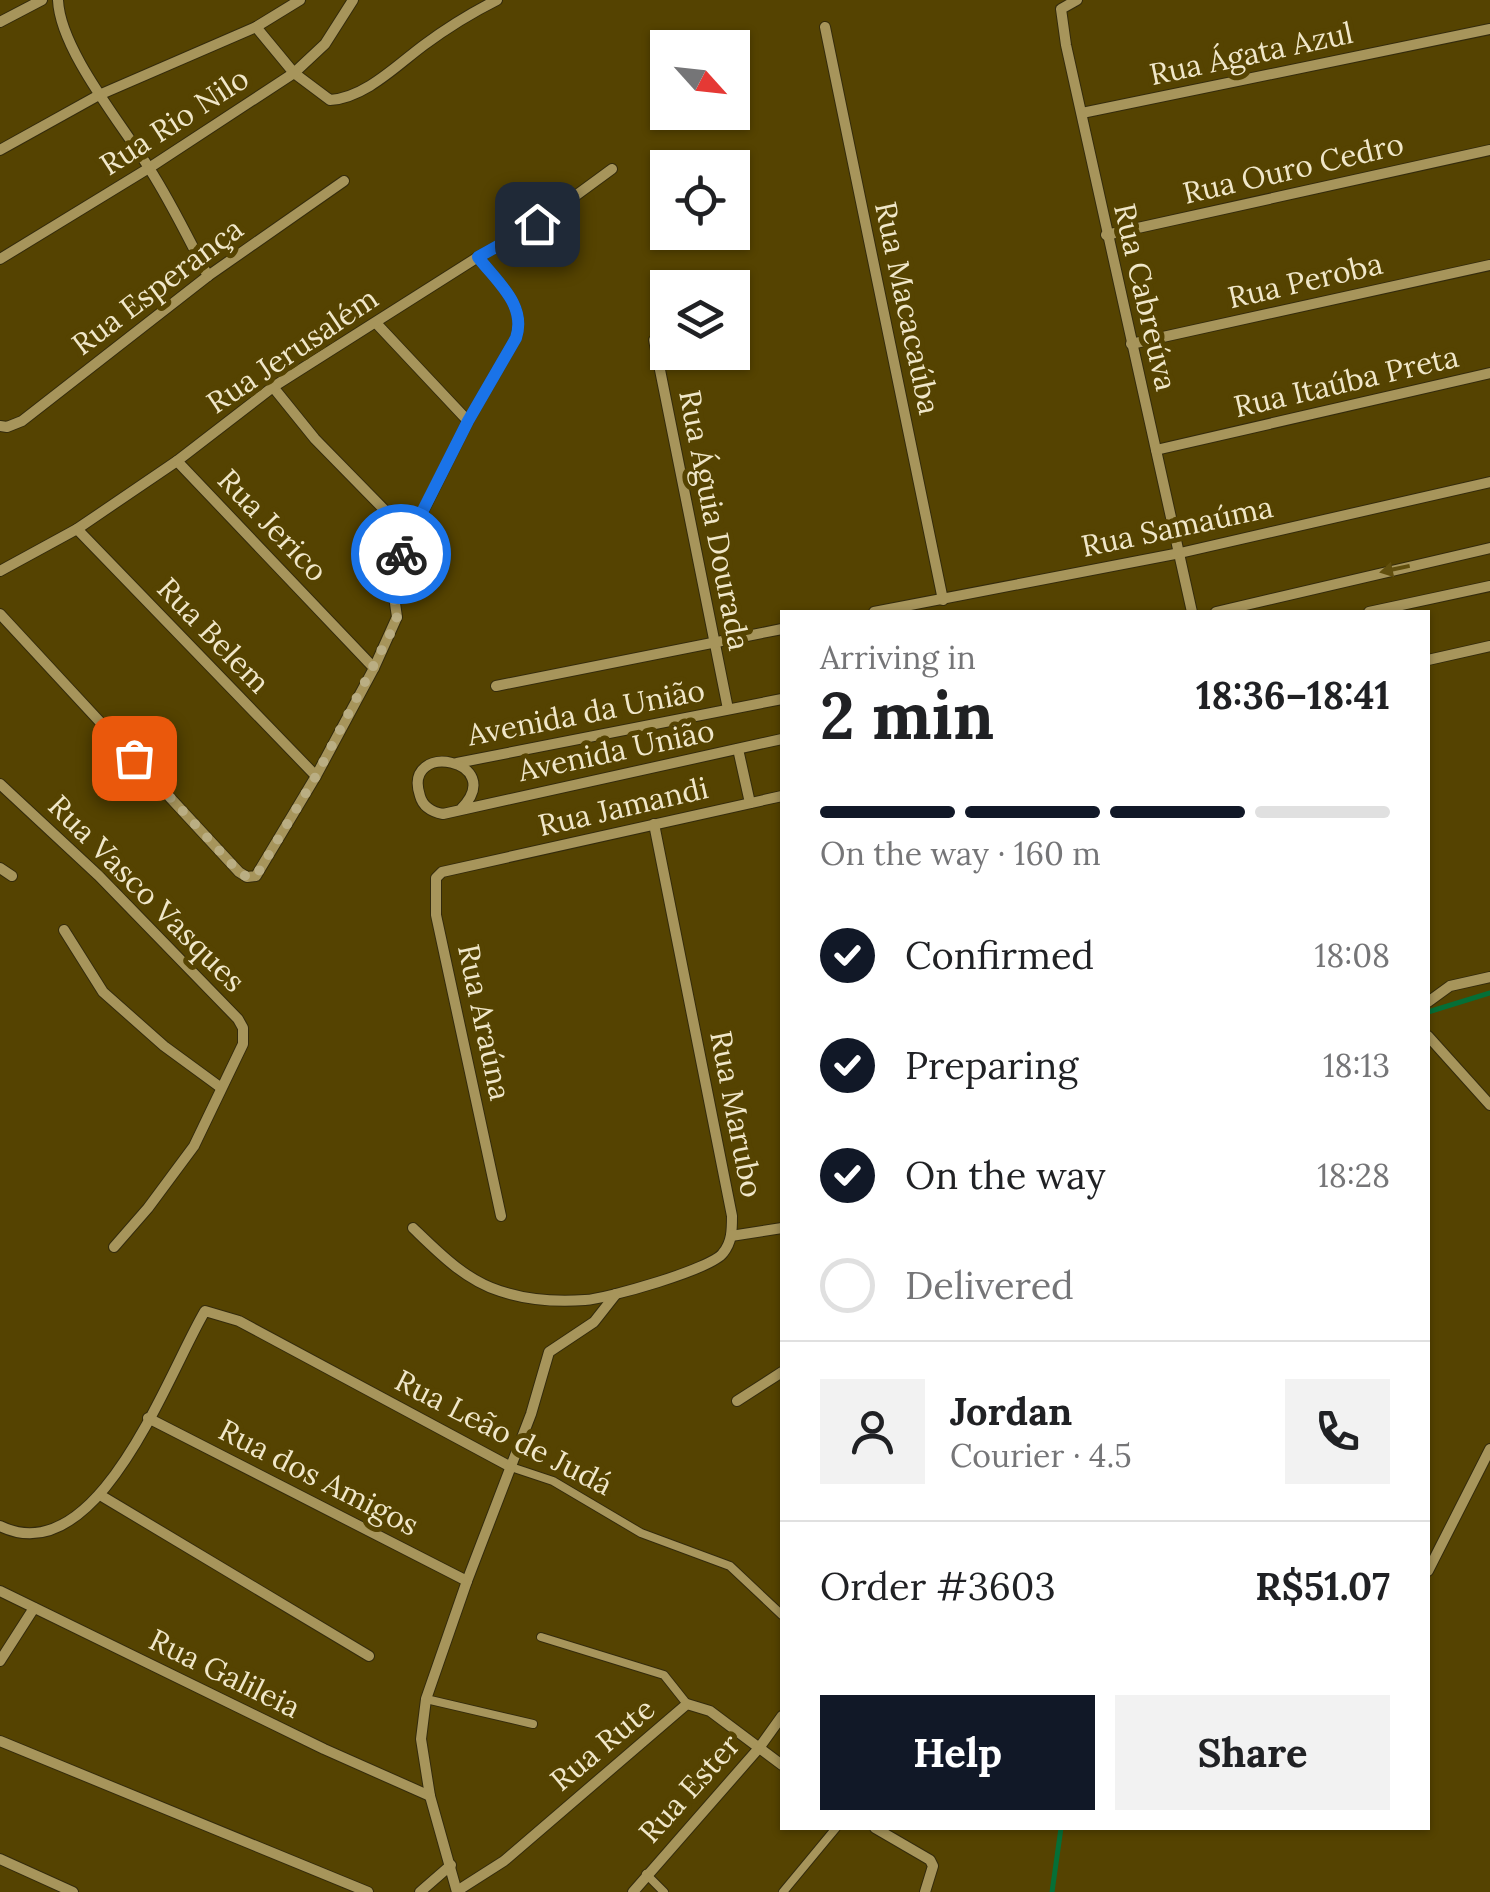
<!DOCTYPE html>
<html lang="en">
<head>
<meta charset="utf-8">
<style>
  :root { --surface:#fff; --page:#f2f2f2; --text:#202124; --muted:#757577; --line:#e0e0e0; --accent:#111827 }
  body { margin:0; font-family:Lora,serif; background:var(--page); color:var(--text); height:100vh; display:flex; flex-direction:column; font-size:38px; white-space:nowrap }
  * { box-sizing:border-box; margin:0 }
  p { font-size:32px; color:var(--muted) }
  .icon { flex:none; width:55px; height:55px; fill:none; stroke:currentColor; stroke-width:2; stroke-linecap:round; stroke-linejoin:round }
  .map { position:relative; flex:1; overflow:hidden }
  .drawer { position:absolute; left:780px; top:610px; width:650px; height:1220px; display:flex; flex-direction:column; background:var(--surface); border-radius:0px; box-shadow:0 2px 8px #0004 }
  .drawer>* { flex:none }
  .needle { width:65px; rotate:117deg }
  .tools { position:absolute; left:650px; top:30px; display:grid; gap:20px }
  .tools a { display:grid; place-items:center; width:100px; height:100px; border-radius:0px; background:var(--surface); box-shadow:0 2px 8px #0004; font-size:50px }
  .pin { position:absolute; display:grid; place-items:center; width:85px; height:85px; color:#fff; margin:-42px; border-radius:20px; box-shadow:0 5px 15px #0006 }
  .courier { position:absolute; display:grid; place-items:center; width:100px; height:100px; margin:-50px; border:8px solid #1a73e8; border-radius:50%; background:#fff; color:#222; box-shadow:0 2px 12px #0007 }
  .head em { font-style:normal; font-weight:700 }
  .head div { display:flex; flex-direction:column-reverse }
  .head { display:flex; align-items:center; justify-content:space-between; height:170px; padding:0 40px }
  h1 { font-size:65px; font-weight:700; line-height:75px }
  .bar { display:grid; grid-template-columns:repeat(4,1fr); gap:15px 10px; align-content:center; height:120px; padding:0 40px }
  .bar i { height:12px; border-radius:8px; background:var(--line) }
  .bar .selected { background:var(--accent) }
  .bar p { grid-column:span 4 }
  .line { display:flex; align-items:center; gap:25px; padding:0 40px; border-top:2px solid var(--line) }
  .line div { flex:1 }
  .round { display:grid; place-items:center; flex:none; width:105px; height:105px; border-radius:0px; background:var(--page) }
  ol { padding:0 40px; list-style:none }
  li { display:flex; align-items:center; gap:30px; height:110px }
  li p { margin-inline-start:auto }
  li .icon { padding:10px; border-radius:50%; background:var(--accent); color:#fff; stroke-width:4 }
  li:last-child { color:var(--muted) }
  li i { width:55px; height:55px; border:5px solid var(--line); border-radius:50% }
  .primary-button { display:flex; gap:20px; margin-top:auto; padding:20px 40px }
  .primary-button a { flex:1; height:115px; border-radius:0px; background:var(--accent); color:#fff; font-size:40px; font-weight:700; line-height:115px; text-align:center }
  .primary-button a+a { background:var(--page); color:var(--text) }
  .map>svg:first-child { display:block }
</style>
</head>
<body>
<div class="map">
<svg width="1490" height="1892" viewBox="0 0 1490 1892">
  <rect width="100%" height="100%" fill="#554301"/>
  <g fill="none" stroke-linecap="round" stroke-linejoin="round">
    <g stroke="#056f37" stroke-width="5">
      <polyline points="1428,1012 1490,993"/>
      <polyline points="1052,1892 1061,1828"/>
    </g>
    <defs>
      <g id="lane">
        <polyline points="511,1467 553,1481 641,1533 730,1566 782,1615"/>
        <polyline points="541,1637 664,1675 687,1704"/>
        <polyline points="426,1699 533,1724"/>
        <polyline points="646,1874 664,1892"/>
        <polyline points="783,1892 836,1828"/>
      </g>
      <g id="street">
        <path d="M58,0C60,50 122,124 149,168C171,202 189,240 208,276"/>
        <polyline points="1077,0 1061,9 1066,45 1192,612"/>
        <polyline points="0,22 42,0"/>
        <path d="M256,27L294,73L330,100C365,98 397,65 424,45C447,28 471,13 497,0"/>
        <polyline points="825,27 943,600"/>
        <polyline points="1082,113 1490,29"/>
        <polyline points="0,150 99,95 256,27 300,0"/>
        <polyline points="1106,235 1490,150"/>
        <polyline points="0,259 149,168 294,73 325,44 353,0"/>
        <polyline points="376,323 468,421"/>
        <polyline points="654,340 728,709"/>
        <polyline points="1131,344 1490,265"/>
        <polyline points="273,387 315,439 410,536"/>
        <polyline points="0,426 7,427 22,421 208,276 344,181"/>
        <polyline points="1156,450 1490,373"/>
        <polyline points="177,461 374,668"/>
        <polyline points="77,529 316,776"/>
        <polyline points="0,571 77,529 177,461 273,387 478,257 537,224 612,169"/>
        <polyline points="874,612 1180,553 1490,482"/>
        <polyline points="1216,612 1490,548"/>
        <polyline points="1369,612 1490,586"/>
        <path d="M0,614L239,872L247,877L256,876L316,776L374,668L397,617L391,576L468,421L516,338C527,305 497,282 478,257"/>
        <polyline points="1428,660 1490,646"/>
        <polyline points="496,686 782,629"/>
        <polyline points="738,749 750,803"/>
        <polyline points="457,763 782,699"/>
        <polyline points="0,784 99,876 238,1019 243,1028 243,1044 194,1146 148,1208 114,1247"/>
        <path d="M461,809C509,760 401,739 420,796C423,807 432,812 443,814L782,739"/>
        <polyline points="0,868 12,876"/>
        <polyline points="64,930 103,992 164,1046 220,1087"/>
        <polyline points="1428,1002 1450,986 1490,977"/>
        <polyline points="1428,1036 1490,1105"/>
        <polyline points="501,1216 436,915 436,878 442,872 782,796"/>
        <path d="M413,1228C439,1253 465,1280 500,1291C527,1300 557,1302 585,1300C606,1299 712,1269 723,1253C732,1242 732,1230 732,1216L654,824"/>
        <polyline points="731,1236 782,1228"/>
        <polyline points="737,1401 782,1372"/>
        <polyline points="148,1418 467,1581"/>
        <polyline points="100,1495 369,1656"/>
        <path d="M0,1526C98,1574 168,1373 205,1311L239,1321L511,1467"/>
        <polyline points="1428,1571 1490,1449"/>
        <polyline points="0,1591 324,1749 430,1796"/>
        <polyline points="0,1661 34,1608"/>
        <polyline points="0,1741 368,1892"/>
        <polyline points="875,1828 930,1860 933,1866 925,1892"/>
        <polyline points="0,1859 73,1892"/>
        <polyline points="457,1891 504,1861 687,1704 710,1711 782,1765"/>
        <polyline points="420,1892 451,1865"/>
        <polyline points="457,1892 430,1796 421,1739 426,1699 467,1581 531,1414 549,1352 594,1322 616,1294"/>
        <polyline points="633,1892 759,1748 782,1716"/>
      </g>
    </defs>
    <use href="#lane" stroke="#342b0c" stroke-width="10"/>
    <use href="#street" stroke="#342b0c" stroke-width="12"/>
    <use href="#lane" stroke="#a7955b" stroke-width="8"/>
    <use href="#street" stroke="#a7955b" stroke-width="10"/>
  </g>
  <defs><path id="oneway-solid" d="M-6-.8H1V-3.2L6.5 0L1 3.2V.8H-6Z" transform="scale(2.5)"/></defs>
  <use fill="#614f0e" href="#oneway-solid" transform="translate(1395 569) rotate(168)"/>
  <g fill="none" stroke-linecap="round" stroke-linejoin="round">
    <polyline stroke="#baae83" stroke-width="10" stroke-dasharray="0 18" points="134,758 239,872 247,877 256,876 316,776 391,632 397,617 390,576 401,554"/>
    <path stroke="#1a73e8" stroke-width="12" d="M401,554L468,421L516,338C527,305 497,282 478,257L537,224"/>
  </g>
  <g text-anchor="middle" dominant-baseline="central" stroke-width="10" stroke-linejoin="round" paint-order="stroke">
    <g font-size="30" fill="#f0e7c9" stroke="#554301">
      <text transform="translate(1251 53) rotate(-12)">Rua Ágata Azul</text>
      <text transform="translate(174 121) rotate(-33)">Rua Rio Nilo</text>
      <text transform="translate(1293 168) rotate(-13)">Rua Ouro Cedro</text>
      <text transform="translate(1305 280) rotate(-13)">Rua Peroba</text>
      <text transform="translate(157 286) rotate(-37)">Rua Esperança</text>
      <text transform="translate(1146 297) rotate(77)">Rua Cabreúva</text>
      <text transform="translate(908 308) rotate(78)">Rua Macacaúba</text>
      <text transform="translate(292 350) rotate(-34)">Rua Jerusalém</text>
      <text transform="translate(1346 381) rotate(-13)">Rua Itaúba Preta</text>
      <text transform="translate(715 520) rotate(79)">Rua Águia Dourada</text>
      <text transform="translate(273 525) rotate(46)">Rua Jerico</text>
      <text transform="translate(1177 526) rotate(-12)">Rua Samaúma</text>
      <text transform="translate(214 635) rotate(46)">Rua Belem</text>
      <text transform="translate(586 712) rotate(-11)">Avenida da União</text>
      <text transform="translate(616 750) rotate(-12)">Avenida União</text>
      <text transform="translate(623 806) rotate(-13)">Rua Jamandi</text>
      <text transform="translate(147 893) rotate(45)">Rua Vasco Vasques</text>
      <text transform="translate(485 1022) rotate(78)">Rua Araúna</text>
      <text transform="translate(737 1114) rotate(79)">Rua Marubo</text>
      <text transform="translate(504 1432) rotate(27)">Rua Leão de Judá</text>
      <text transform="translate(319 1477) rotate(27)">Rua dos Amigos</text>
      <text transform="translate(225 1673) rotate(26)">Rua Galileia</text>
      <text transform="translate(602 1744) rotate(-40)">Rua Rute</text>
      <text transform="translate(689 1788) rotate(-48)">Rua Ester</text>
    </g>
  </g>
</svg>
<div class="tools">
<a><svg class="needle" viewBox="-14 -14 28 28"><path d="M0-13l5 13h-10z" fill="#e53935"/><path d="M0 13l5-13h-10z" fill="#757577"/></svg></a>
<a><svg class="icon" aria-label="locate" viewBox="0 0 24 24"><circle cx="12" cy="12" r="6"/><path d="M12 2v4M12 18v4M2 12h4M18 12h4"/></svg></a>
<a><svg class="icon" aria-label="layers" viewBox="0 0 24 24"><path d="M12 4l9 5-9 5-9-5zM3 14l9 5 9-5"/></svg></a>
</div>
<div class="pin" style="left:134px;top:758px;background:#ea580c"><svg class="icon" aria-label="bag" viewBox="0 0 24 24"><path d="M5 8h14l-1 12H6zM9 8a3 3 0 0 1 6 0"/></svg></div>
<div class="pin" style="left:537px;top:224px;background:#1f2937"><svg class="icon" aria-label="home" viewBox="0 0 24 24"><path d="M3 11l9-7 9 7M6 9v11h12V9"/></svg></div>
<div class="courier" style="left:401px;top:554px"><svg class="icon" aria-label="bike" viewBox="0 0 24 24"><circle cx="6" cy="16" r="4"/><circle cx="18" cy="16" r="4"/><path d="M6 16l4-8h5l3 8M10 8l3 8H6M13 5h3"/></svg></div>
<section class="drawer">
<div class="head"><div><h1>2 min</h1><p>Arriving in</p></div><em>18:36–18:41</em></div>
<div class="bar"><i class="selected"></i><i class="selected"></i><i class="selected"></i><i></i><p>On the way · 160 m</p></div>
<ol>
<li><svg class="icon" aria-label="check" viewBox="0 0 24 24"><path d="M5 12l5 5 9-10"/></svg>Confirmed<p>18:08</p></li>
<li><svg class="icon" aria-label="check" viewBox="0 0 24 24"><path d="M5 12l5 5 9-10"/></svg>Preparing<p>18:13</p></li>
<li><svg class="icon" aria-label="check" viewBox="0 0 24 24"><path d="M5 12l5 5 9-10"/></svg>On the way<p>18:28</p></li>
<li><i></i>Delivered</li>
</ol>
<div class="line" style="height:180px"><a class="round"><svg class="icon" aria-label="person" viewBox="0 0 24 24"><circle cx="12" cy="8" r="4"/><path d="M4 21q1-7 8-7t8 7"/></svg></a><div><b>Jordan</b><p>Courier · 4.5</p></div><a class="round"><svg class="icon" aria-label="phone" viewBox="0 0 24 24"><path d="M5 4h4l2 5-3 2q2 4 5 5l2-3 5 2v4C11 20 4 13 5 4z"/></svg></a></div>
<div class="line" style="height:130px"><div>Order #3603</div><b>R$51.07</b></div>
<div class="primary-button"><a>Help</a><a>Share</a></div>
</section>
</div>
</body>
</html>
